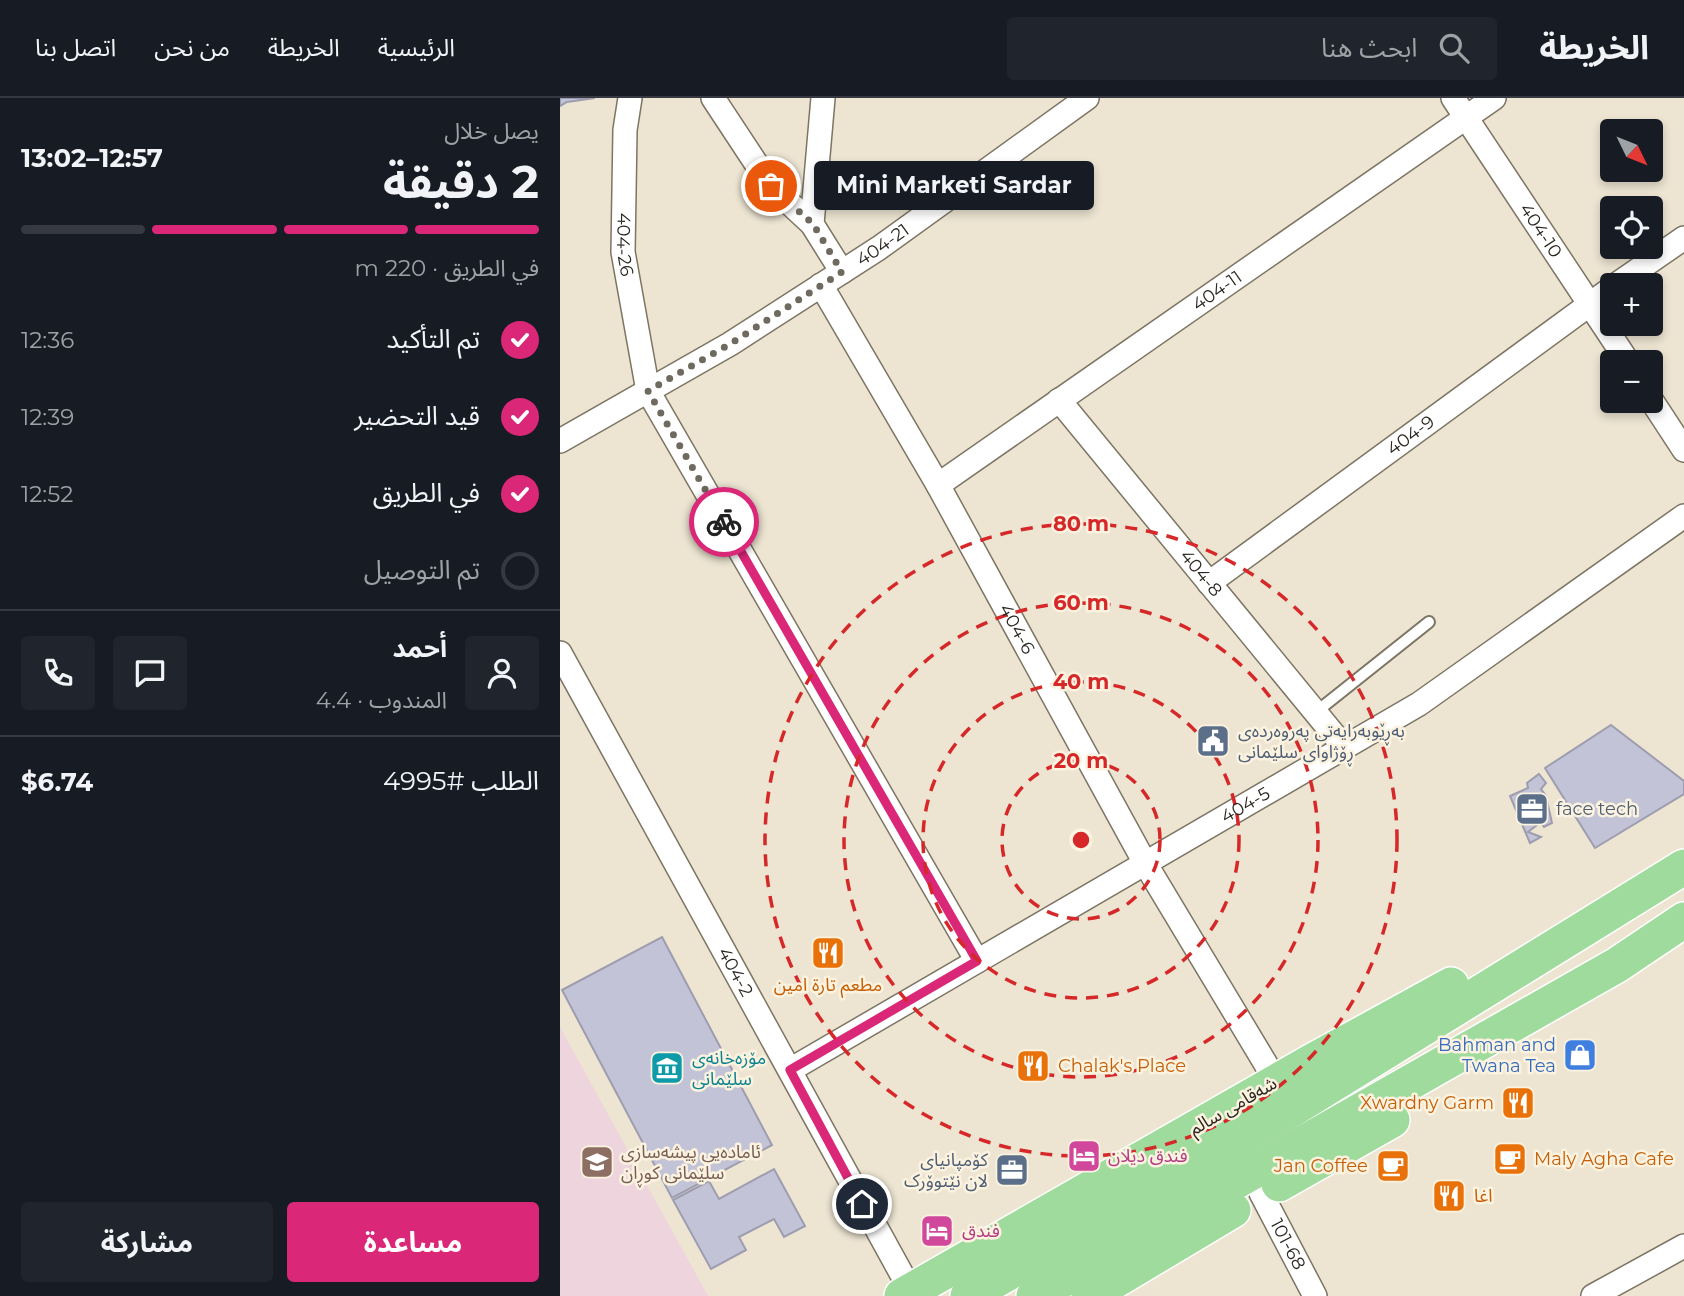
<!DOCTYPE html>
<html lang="ar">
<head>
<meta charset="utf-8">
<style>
  :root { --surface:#171b24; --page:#20242c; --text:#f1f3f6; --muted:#9ea1a6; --line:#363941; --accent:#db2777 }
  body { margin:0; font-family:Montserrat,"Noto Sans Arabic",sans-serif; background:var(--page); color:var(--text); direction:rtl; height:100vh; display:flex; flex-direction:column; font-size:26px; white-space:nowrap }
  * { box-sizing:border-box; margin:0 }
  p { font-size:23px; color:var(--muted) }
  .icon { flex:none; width:38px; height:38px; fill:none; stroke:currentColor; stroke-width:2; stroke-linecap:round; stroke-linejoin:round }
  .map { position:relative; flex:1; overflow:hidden; direction:ltr }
  .details { display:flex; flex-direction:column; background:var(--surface); width:560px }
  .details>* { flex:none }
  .needle { width:46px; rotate:133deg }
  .buttons { position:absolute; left:1040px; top:21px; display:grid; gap:14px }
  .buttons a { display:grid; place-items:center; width:63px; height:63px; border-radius:7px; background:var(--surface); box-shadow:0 4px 10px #0003; font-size:35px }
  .pin { position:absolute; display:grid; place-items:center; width:60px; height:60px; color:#fff; margin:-30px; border:4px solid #fff; border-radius:50%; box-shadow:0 2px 7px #0007 }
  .courier { position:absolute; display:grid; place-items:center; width:70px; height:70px; margin:-35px; border:5px solid #db2777; border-radius:50%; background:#fff; color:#222; box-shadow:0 2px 9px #0007 }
  .bubble { position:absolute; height:49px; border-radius:7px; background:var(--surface); box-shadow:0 4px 10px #0003; font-size:23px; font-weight:700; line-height:49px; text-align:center; direction:rtl }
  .headline em { font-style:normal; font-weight:700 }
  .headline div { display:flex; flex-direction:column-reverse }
  .headline { display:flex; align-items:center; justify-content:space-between; height:119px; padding:0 21px }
  h1 { font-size:46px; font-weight:700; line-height:52px }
  .bar { display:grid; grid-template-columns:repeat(4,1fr); gap:10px 7px; align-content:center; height:84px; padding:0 21px }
  .bar i { height:9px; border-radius:5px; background:var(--line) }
  .bar .current { background:var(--accent) }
  .bar p { grid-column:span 4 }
  .line { display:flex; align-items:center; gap:18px; padding:0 21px; border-top:2px solid var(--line) }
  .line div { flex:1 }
  .round { display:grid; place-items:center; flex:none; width:74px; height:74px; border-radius:7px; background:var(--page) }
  ol { padding:0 21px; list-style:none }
  li { display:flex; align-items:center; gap:21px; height:77px }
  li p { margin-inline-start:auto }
  li .icon { padding:7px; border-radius:50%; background:var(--accent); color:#fff; stroke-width:4 }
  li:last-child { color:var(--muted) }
  li i { width:38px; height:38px; border:4px solid var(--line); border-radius:50% }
  .button { display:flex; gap:14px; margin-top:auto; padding:14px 21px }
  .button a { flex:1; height:80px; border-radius:7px; background:var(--accent); color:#fff; font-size:28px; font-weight:700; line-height:80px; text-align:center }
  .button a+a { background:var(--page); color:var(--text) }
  header { display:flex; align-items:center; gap:42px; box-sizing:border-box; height:98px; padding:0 35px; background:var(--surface); border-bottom:2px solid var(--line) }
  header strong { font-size:33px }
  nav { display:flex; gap:38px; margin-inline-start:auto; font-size:24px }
  .search { width:490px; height:63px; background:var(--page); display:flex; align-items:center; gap:18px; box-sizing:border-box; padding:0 24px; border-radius:7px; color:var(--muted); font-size:26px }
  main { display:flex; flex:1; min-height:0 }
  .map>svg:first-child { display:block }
</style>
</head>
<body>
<header>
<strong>الخريطة</strong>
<div class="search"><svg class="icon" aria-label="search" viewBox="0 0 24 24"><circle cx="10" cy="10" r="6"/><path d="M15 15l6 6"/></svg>ابحث هنا</div>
<nav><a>الرئيسية</a><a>الخريطة</a><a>من نحن</a><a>اتصل بنا</a></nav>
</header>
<main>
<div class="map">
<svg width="1124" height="1198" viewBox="0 0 1124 1198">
  <rect width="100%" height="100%" fill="#ede5d2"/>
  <polygon fill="#edd4dd" points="0,929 148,1198 0,1198"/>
  <g fill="#c3c3d7" stroke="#9d9daf" stroke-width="2">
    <polygon points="0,0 35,0 7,4 0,8"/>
    <polygon points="1051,627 1124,683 1124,696 1035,750 985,670"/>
    <polygon points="979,676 986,685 981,691 986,698 992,725 984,729 981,724 968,734 981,739 970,745 950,698 968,690 967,685"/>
    <polygon points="102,839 212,1047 112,1100 2,892"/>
    <polygon points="214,1071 245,1128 224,1139 214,1121 179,1139 186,1152 151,1171 113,1102 149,1083 159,1101"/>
  </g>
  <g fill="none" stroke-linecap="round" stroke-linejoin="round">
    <defs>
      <polyline id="lane" points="756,614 869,524"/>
      <g id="street">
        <path id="s1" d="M70,0L65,32L63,154L88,293L417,863"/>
        <polyline points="153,0 211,88 252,126"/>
        <polyline points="263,0 252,126 282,174"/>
        <path id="s2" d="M893,0L1068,264"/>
        <path id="s3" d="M261,187L378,387L585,765L716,983"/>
        <polyline points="1056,187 1124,140"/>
        <polyline points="1090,300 1124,352"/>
        <path id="s4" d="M499,302L784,649"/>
        <path id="s5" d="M0,343L170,246L319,150L527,0"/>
        <path id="s6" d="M378,387L934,0"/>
        <path id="s7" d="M649,485L1052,190"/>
        <path id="s8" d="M0,555L351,1193"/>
        <path id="s9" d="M230,972L859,606L1124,418"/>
        <path id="s10" d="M701,1095L755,1198"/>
        <polyline points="1033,1198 1124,1148"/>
      </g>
      <g id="primary">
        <polyline points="719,1086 832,1022"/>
        <polyline points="342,1198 751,964 891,887"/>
        <polyline points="408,1198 721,1018 1124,769"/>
        <polyline points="474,1198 1057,867 1124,822"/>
        <polyline points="529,1198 673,1112"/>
      </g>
    </defs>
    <use href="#lane" stroke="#7d7564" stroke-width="14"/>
    <use href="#street" stroke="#7d7564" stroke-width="26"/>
    <use href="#primary" stroke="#fff" stroke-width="38"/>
    <use href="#lane" stroke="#fff" stroke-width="10"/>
    <use href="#street" stroke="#fff" stroke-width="23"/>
    <use href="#primary" stroke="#9fdb9d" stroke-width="35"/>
  </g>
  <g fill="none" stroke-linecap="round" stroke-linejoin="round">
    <polyline stroke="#6f6a5f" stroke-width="7" stroke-dasharray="0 12.6" points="164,424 88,293 170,246 282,174 253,126 211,88"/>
    <polyline stroke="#db2777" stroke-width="9" points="164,424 417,863 230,972 302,1106"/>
  </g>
  <g fill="none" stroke="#d62828" stroke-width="3.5" stroke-dasharray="12 9">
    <circle cx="521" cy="742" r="79"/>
    <circle cx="521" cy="742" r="158"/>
    <circle cx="521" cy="742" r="237"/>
    <circle cx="521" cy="742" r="316"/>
  </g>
  <defs>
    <symbol id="civic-square" viewBox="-11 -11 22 22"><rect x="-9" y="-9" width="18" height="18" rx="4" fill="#5c6f8a" stroke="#fbf2df"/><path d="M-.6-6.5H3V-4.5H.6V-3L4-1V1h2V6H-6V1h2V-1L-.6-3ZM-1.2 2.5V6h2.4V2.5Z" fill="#fff"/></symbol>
    <symbol id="office-square" viewBox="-11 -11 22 22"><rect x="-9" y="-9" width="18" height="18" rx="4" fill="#5c6f8a" stroke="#fbf2df"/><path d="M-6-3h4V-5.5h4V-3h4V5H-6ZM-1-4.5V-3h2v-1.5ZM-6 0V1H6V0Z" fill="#fff"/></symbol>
    <symbol id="restaurant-square" viewBox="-11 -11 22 22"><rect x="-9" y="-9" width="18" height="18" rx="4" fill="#e8710a" stroke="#fbf2df"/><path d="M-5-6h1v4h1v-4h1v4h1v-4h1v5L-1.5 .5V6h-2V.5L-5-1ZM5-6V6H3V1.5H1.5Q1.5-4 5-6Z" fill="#fff"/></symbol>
    <symbol id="shop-square" viewBox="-11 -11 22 22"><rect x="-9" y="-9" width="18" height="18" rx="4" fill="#3f7fe0" stroke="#fbf2df"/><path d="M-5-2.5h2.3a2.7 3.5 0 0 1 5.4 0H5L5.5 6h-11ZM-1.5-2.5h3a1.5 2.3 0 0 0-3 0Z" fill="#fff"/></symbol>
    <symbol id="museum-square" viewBox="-11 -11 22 22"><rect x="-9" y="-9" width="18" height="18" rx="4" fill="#0f9aa8" stroke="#fbf2df"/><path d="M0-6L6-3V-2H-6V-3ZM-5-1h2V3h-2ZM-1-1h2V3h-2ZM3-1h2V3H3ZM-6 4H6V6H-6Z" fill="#fff"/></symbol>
    <symbol id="hotel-square" viewBox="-11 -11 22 22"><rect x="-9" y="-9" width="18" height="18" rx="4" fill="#d1479c" stroke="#fbf2df"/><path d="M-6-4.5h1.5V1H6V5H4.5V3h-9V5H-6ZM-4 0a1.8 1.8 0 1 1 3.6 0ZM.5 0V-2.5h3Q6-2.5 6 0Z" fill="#fff"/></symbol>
    <symbol id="cafe-square" viewBox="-11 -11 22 22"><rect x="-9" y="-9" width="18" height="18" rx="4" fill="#e8710a" stroke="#fbf2df"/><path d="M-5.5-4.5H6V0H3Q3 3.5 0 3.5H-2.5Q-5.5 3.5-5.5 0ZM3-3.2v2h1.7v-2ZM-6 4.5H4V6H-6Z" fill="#fff"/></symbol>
    <symbol id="school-square" viewBox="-11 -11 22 22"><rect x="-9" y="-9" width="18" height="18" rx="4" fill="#8d6e63" stroke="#fbf2df"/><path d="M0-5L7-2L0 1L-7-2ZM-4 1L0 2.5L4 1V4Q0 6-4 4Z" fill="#fff"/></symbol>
  </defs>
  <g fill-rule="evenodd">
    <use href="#civic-square" x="634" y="624" width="38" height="38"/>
    <use href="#office-square" x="953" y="692" width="38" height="38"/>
    <use href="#restaurant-square" x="249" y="836" width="38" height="38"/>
    <use href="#shop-square" x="1001" y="938" width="38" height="38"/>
    <use href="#restaurant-square" x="454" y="949" width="38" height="38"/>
    <use href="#museum-square" x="88" y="951" width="38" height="38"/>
    <use href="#restaurant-square" x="939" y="986" width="38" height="38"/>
    <use href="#hotel-square" x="505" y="1039" width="38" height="38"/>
    <use href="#cafe-square" x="931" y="1042" width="38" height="38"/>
    <use href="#school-square" x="18" y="1045" width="38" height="38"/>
    <use href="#cafe-square" x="814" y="1049" width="38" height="38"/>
    <use href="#office-square" x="433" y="1053" width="38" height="38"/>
    <use href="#restaurant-square" x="870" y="1079" width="38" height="38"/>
    <use href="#hotel-square" x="358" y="1114" width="38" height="38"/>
  </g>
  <g text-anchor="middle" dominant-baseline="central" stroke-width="5" stroke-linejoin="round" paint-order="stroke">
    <g font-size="18" fill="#2b2821" stroke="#fbf2df">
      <text stroke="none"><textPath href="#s2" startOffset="159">404-10</textPath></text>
      <text stroke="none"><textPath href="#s5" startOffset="378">404-21</textPath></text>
      <text stroke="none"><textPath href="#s1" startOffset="147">404-26</textPath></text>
      <text stroke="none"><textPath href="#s6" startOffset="340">404-11</textPath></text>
      <text stroke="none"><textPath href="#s7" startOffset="250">404-9</textPath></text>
      <text stroke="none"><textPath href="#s4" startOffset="224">404-8</textPath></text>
      <text stroke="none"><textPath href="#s3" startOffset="396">404-6</textPath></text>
      <text stroke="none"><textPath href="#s9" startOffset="527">404-5</textPath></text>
      <text stroke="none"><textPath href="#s8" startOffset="364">404-2</textPath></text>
      <text transform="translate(673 1008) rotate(-30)">شەقامی سالم</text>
      <text stroke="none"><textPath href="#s10" startOffset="58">101-68</textPath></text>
    </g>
    <g font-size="18" fill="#4e5e75" stroke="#fbf2df" text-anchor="start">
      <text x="678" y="633">بەڕێوبەرایەتی پەروەردەی<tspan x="678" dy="21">ڕۆژاوای سلێمانی</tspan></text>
      <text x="996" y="711">face tech</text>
      <text x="428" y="1062" text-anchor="end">کۆمپانیای<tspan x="428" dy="21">لان نێتوۆرک</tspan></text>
    </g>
    <g font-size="18" fill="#c56008" stroke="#fbf2df" text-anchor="start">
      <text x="268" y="887" text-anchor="middle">مطعم تارة امين</text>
      <text x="498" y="968">Chalak's Place</text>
      <text x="934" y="1005" text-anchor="end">Xwardny Garm</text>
      <text x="974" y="1061">Maly Agha Cafe</text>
      <text x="808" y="1068" text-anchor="end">Jan Coffee</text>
      <text x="914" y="1098">اغا</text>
    </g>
    <g font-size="18" fill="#366cbe" stroke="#fbf2df" text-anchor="end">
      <text x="996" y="947">Bahman and<tspan x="996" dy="21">Twana Tea</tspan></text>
    </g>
    <g font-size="18" fill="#0d838f" stroke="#fbf2df" text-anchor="start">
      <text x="132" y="960">مۆزەخانەی<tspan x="132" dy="21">سلێمانی</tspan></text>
    </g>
    <g font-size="18" fill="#785e54" stroke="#fbf2df" text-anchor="start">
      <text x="61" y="1054">ئامادەیی پیشەسازی<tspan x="61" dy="21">سلێمانی کوڕان</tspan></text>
    </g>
    <g font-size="18" fill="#b23c85" stroke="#fbf2df" text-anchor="start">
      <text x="548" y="1058">فندق ديلان</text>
      <text x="402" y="1133">فندق</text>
    </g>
  </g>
  <circle cx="521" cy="742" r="10" fill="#d62828" stroke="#fbf2df" stroke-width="3.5"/>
  <g font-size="21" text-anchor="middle" font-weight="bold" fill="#d62828" stroke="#fbf2df" stroke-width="5" stroke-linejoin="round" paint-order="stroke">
    <text x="521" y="433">80 m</text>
    <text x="521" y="512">60 m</text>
    <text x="521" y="591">40 m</text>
    <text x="521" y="670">20 m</text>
  </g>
</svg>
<div class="buttons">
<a><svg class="needle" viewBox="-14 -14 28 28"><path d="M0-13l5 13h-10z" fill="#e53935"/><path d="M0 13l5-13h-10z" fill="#9ea1a6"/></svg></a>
<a><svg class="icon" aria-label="locate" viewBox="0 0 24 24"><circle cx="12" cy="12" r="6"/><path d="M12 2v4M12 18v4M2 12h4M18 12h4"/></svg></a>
<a>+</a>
<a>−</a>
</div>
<div class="pin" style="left:211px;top:88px;background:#ea580c"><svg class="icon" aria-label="bag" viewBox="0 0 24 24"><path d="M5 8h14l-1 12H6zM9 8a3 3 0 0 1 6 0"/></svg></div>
<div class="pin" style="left:302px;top:1106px;background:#1f2937"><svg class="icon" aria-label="home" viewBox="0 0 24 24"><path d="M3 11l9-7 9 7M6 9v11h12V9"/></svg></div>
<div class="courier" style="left:164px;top:424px"><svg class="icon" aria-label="bike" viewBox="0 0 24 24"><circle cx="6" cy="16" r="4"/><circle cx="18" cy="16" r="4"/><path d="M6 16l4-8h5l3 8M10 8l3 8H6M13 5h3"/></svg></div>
<div class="bubble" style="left:254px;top:63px;width:280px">Mini Marketi Sardar</div>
</div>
<section class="details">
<div class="headline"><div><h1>2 دقيقة</h1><p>يصل خلال</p></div><em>12:57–13:02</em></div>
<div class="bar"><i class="current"></i><i class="current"></i><i class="current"></i><i></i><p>في الطريق · 220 m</p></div>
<ol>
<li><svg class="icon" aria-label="check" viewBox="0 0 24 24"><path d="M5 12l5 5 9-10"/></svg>تم التأكيد<p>12:36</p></li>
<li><svg class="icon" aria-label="check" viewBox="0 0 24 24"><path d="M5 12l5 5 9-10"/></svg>قيد التحضير<p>12:39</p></li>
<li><svg class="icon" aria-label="check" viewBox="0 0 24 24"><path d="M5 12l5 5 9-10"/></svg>في الطريق<p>12:52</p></li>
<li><i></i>تم التوصيل</li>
</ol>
<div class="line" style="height:126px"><a class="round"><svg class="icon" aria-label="person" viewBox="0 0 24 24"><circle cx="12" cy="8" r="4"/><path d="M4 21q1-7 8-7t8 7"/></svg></a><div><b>أحمد</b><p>المندوب · 4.4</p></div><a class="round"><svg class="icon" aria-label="chat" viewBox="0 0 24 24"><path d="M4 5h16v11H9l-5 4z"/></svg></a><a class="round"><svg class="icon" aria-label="phone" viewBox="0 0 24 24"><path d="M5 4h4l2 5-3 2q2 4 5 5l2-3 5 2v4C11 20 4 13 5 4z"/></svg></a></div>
<div class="line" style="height:91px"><div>الطلب #4995</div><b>$6.74</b></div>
<div class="button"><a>مساعدة</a><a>مشاركة</a></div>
</section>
</main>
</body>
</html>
